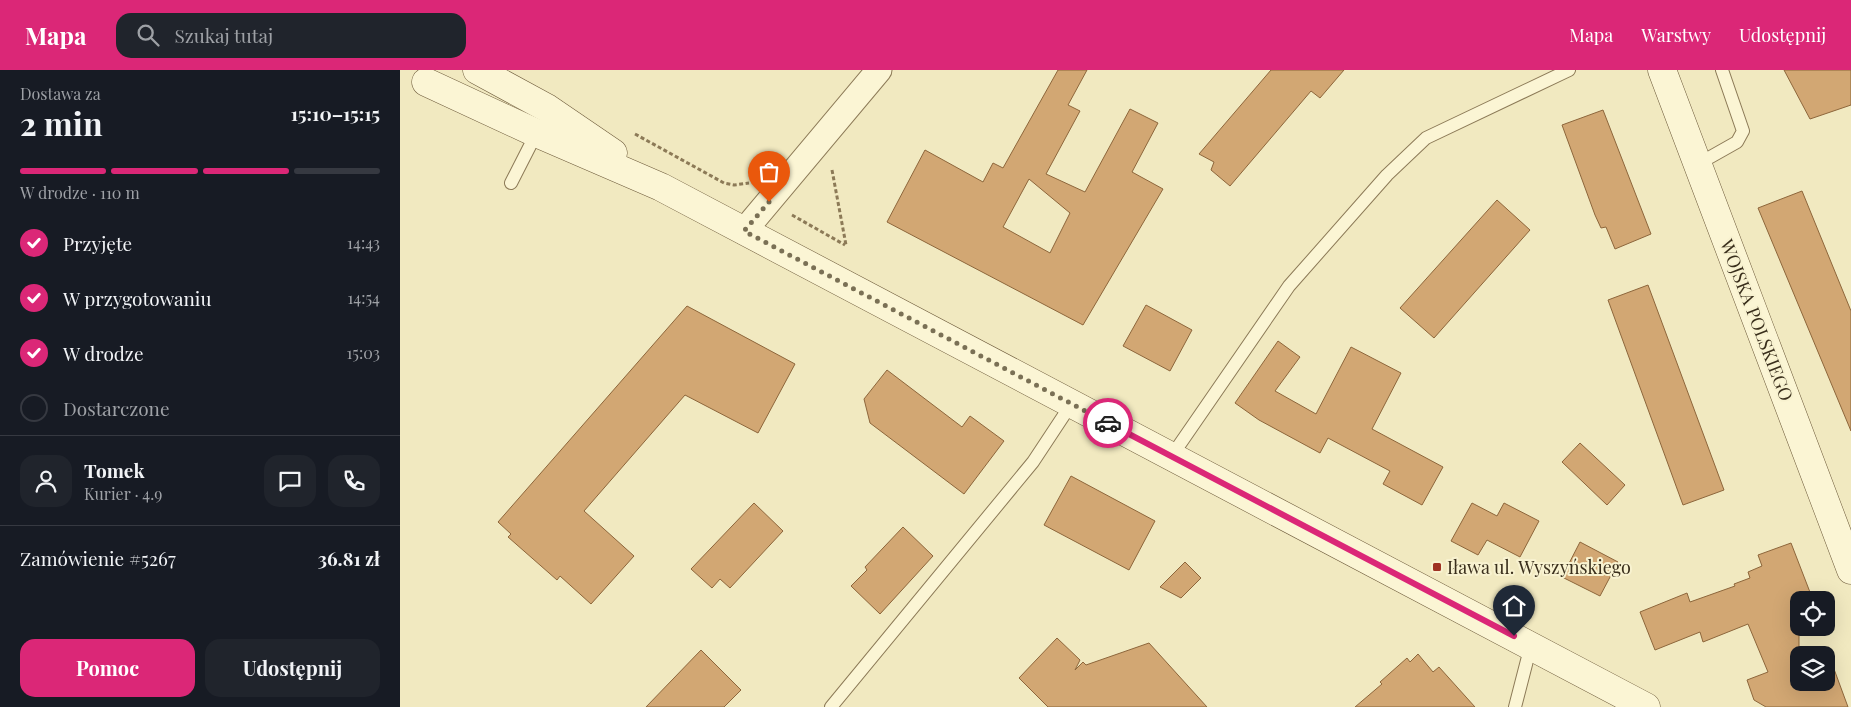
<!DOCTYPE html>
<html lang="pl">
<head>
<meta charset="utf-8">
<style>
  :root { --surface:#171b24; --page:#20242c; --text:#f1f3f6; --muted:#9ea1a6; --line:#363941; --accent:#db2777 }
  body { margin:0; font-family:"Playfair Display",serif; background:var(--page); color:var(--text); height:100vh; display:flex; flex-direction:column; font-size:19px; white-space:nowrap }
  * { box-sizing:border-box; margin:0 }
  p { font-size:16px; color:var(--muted) }
  .icon { flex:none; width:28px; height:28px; fill:none; stroke:currentColor; stroke-width:2; stroke-linecap:round; stroke-linejoin:round }
  .map { position:relative; flex:1; overflow:hidden }
  .details { display:flex; flex-direction:column; background:var(--surface); width:400px }
  .details>* { flex:none }
  .buttons { position:absolute; left:1390px; top:521px; display:grid; gap:10px }
  .buttons a { display:grid; place-items:center; width:45px; height:45px; border-radius:10px; background:var(--surface); box-shadow:0 5px 20px #0002; font-size:25px }
  .pin { position:absolute; display:grid; place-items:center; width:42px; height:42px; color:#fff; margin:-51px -21px; border-radius:50% 50% 50% 0; rotate:-45deg; box-shadow:0 0 5px #0007 }
  .pin .icon { rotate:45deg }
  .courier { position:absolute; display:grid; place-items:center; width:50px; height:50px; margin:-25px; border:4px solid #db2777; border-radius:50%; background:#fff; color:#222; box-shadow:0 1px 6px #0007 }
  .overview em { font-style:normal; font-weight:700 }
  .overview div { display:flex; flex-direction:column-reverse }
  .overview { display:flex; align-items:center; justify-content:space-between; height:85px; padding:0 20px }
  h1 { font-size:32px; font-weight:700; line-height:38px }
  .bar { display:grid; grid-template-columns:repeat(4,1fr); gap:8px 5px; align-content:center; height:60px; padding:0 20px }
  .bar i { height:6px; border-radius:4px; background:var(--line) }
  .bar .selected { background:var(--accent) }
  .bar p { grid-column:span 4 }
  .line { display:flex; align-items:center; gap:12px; padding:0 20px; border-top:1px solid var(--line) }
  .line div { flex:1 }
  .round { display:grid; place-items:center; flex:none; width:52px; height:52px; border-radius:15px; background:var(--page) }
  ol { padding:0 20px; list-style:none }
  li { display:flex; align-items:center; gap:15px; height:55px }
  li p { margin-inline-start:auto }
  li .icon { padding:5px; border-radius:50%; background:var(--accent); color:#fff; stroke-width:4 }
  li:last-child { color:var(--muted) }
  li i { width:28px; height:28px; border:2px solid var(--line); border-radius:50% }
  .button { display:flex; gap:10px; margin-top:auto; padding:10px 20px }
  .button a { flex:1; height:58px; border-radius:15px; background:var(--accent); color:#fff; font-size:20px; font-weight:700; line-height:58px; text-align:center }
  .button a+a { background:var(--page); color:var(--text) }
  header { display:flex; align-items:center; gap:30px; box-sizing:border-box; height:70px; padding:0 25px; background:var(--accent); color:#fff }
  header strong { font-size:24px }
  nav { display:flex; gap:28px; margin-inline-start:auto; font-size:18px }
  .search { width:350px; height:45px; background:var(--page); display:flex; align-items:center; gap:12px; box-sizing:border-box; padding:0 18px; border-radius:15px; color:var(--muted); font-size:19px }
  main { display:flex; flex:1; min-height:0 }
  .map>svg:first-child { display:block }
</style>
</head>
<body>
<header>
<strong>Mapa</strong>
<div class="search"><svg class="icon" aria-label="search" viewBox="0 0 24 24"><circle cx="10" cy="10" r="6"/><path d="M15 15l6 6"/></svg>Szukaj tutaj</div>
<nav><a>Mapa</a><a>Warstwy</a><a>Udostępnij</a></nav>
</header>
<main>
<section class="details">
<div class="overview"><div><h1>2 min</h1><p>Dostawa za</p></div><em>15:10–15:15</em></div>
<div class="bar"><i class="selected"></i><i class="selected"></i><i class="selected"></i><i></i><p>W drodze · 110 m</p></div>
<ol>
<li><svg class="icon" aria-label="check" viewBox="0 0 24 24"><path d="M5 12l5 5 9-10"/></svg>Przyjęte<p>14:43</p></li>
<li><svg class="icon" aria-label="check" viewBox="0 0 24 24"><path d="M5 12l5 5 9-10"/></svg>W przygotowaniu<p>14:54</p></li>
<li><svg class="icon" aria-label="check" viewBox="0 0 24 24"><path d="M5 12l5 5 9-10"/></svg>W drodze<p>15:03</p></li>
<li><i></i>Dostarczone</li>
</ol>
<div class="line" style="height:90px"><a class="round"><svg class="icon" aria-label="person" viewBox="0 0 24 24"><circle cx="12" cy="8" r="4"/><path d="M4 21q1-7 8-7t8 7"/></svg></a><div><b>Tomek</b><p>Kurier · 4.9</p></div><a class="round"><svg class="icon" aria-label="chat" viewBox="0 0 24 24"><path d="M4 5h16v11H9l-5 4z"/></svg></a><a class="round"><svg class="icon" aria-label="phone" viewBox="0 0 24 24"><path d="M5 4h4l2 5-3 2q2 4 5 5l2-3 5 2v4C11 20 4 13 5 4z"/></svg></a></div>
<div class="line" style="height:65px"><div>Zamówienie #5267</div><b>36.81 zł</b></div>
<div class="button"><a>Pomoc</a><a>Udostępnij</a></div>
</section>
<div class="map">
<svg width="1451" height="637" viewBox="0 0 1451 637">
  <rect width="100%" height="100%" fill="#f1e9c0"/>
  <g fill="#d2a773" stroke="#8d663b" fill-rule="evenodd">
    <path d="M658,0H687L668,35L680,41L646,104L685,122L730,39L758,53L732,102L763,119L683,255L487,152L525,80L583,112L593,93L603,98ZM629,109L670,143L650,183L603,157Z"/>
    <polygon points="871,0 944,0 920,28 911,21 830,116 811,100 814,92 799,84"/>
    <polygon points="1384,0 1451,0 1451,35 1410,49"/>
    <polygon points="1203,40 1251,164 1215,179 1206,157 1201,158 1195,145 1162,55"/>
    <polygon points="1402,121 1451,241 1451,361 1358,138"/>
    <polygon points="1097,130 1130,160 1034,268 1000,238"/>
    <polygon points="1248,215 1324,420 1283,435 1208,230"/>
    <polygon points="746,235 792,260 770,301 723,276"/>
    <polygon points="287,236 395,294 358,363 285,325 184,441 234,486 191,534 160,506 157,510 108,467 111,464 98,452"/>
    <polygon points="878,271 900,287 875,321 916,344 951,277 1001,303 972,359 1043,397 1022,435 983,414 990,401 928,368 920,383 859,350 835,333"/>
    <polygon points="487,300 562,357 570,346 604,371 564,424 470,353 464,329"/>
    <polygon points="1180,373 1225,415 1207,435 1162,392"/>
    <polygon points="671,406 755,451 729,500 644,455"/>
    <polygon points="354,433 383,461 330,518 320,509 312,518 291,499"/>
    <polygon points="1072,433 1097,446 1104,433 1139,451 1120,487 1087,470 1078,485 1051,471"/>
    <polygon points="503,457 533,486 480,544 451,516 467,500 465,497"/>
    <polygon points="1180,472 1218,492 1200,526 1162,507"/>
    <polygon points="1391,473 1413,530 1399,530 1399,612 1426,612 1426,585 1413,585 1427,580 1448,637 1366,637 1354,630 1347,610 1368,602 1348,554 1303,572 1300,562 1255,580 1240,542 1287,523 1290,532 1335,516 1334,514 1350,508 1348,502 1362,496 1358,485"/>
    <polygon points="785,492 801,508 781,528 760,517"/>
    <polygon points="657,568 680,590 675,600 683,592 686,595 749,573 807,637 648,637 619,608"/>
    <polygon points="301,580 341,620 324,637 246,637"/>
    <polygon points="1018,584 1033,602 1039,597 1075,637 955,637 982,614 980,612 1007,588 1010,592"/>
  </g>
  <g fill="none" stroke-linecap="round" stroke-linejoin="round">
    <defs>
      <g id="lane">
        <polyline points="1298,94 1337,72 1343,61 1322,0"/>
        <polyline points="111,113 137,62"/>
        <polyline points="771,387 889,216 987,105 1026,68 1169,0"/>
        <polyline points="431,637 633,392 672,333"/>
        <polyline points="1115,637 1131,575"/>
      </g>
      <polyline id="street" points="344,161 479,0"/>
      <g id="secondary">
        <polyline points="77,0 147,38 213,83"/>
        <polyline points="1262,0 1451,500"/>
        <polyline points="26,12 136,63 261,117 1246,637"/>
      </g>
    </defs>
    <use href="#lane" stroke="#8c7a57" stroke-width="14"/>
    <use href="#street" stroke="#8c7a57" stroke-width="27"/>
    <use href="#secondary" stroke="#6d5a3a" stroke-width="29"/>
    <g stroke="#8c7a57" stroke-width="3" stroke-dasharray="4 2.5" stroke-linecap="butt">
      <polyline points="235,64 324,113 334,115 349,113"/>
      <polyline points="432,100 446,175"/>
      <polyline points="392,145 445,175"/>
    </g>
    <use href="#lane" stroke="#fbf5d4" stroke-width="12"/>
    <use href="#street" stroke="#fbf5d4" stroke-width="25"/>
    <use href="#secondary" stroke="#fbf5d4" stroke-width="28"/>
  </g>
  <g fill="none" stroke-linecap="round" stroke-linejoin="round">
    <polyline stroke="#7a7055" stroke-width="5" stroke-dasharray="0 9" points="369,132 344,161 708,353"/>
    <polyline stroke="#db2777" stroke-width="6" points="708,353 1114,566"/>
  </g>
  <rect fill="#9f3222" stroke="#f8f2d0" stroke-width="2" x="1032" y="492" width="10" height="10" rx="2.5"/>
  <g text-anchor="middle" dominant-baseline="central" stroke-width="4" stroke-linejoin="round" paint-order="stroke">
    <g font-size="18" fill="#3a2f1c" stroke="#f8f2d0">
      <text transform="translate(1357 250) rotate(69)">WOJSKA POLSKIEGO</text>
    </g>
    <g font-size="18" fill="#3a2f1c" stroke="#f8f2d0" text-anchor="start">
      <text x="1047" y="497">Iława ul. Wyszyńskiego</text>
    </g>
  </g>
</svg>
<div class="buttons">
<a><svg class="icon" aria-label="locate" viewBox="0 0 24 24"><circle cx="12" cy="12" r="6"/><path d="M12 2v4M12 18v4M2 12h4M18 12h4"/></svg></a>
<a><svg class="icon" aria-label="layers" viewBox="0 0 24 24"><path d="M12 4l9 5-9 5-9-5zM3 14l9 5 9-5"/></svg></a>
</div>
<div class="pin" style="left:369px;top:132px;background:#ea580c"><svg class="icon" aria-label="bag" viewBox="0 0 24 24"><path d="M5 8h14l-1 12H6zM9 8a3 3 0 0 1 6 0"/></svg></div>
<div class="pin" style="left:1114px;top:566px;background:#1f2937"><svg class="icon" aria-label="home" viewBox="0 0 24 24"><path d="M3 11l9-7 9 7M6 9v11h12V9"/></svg></div>
<div class="courier" style="left:708px;top:353px"><svg class="icon" aria-label="car" viewBox="0 0 24 24"><path d="M5 17H2v-5l4-1 3-4h7l3 4 3 1v5h-3M9 17h6M6 11h13"/><circle cx="7" cy="17" r="2"/><circle cx="17" cy="17" r="2"/></svg></div>
</div>
</main>
</body>
</html>
